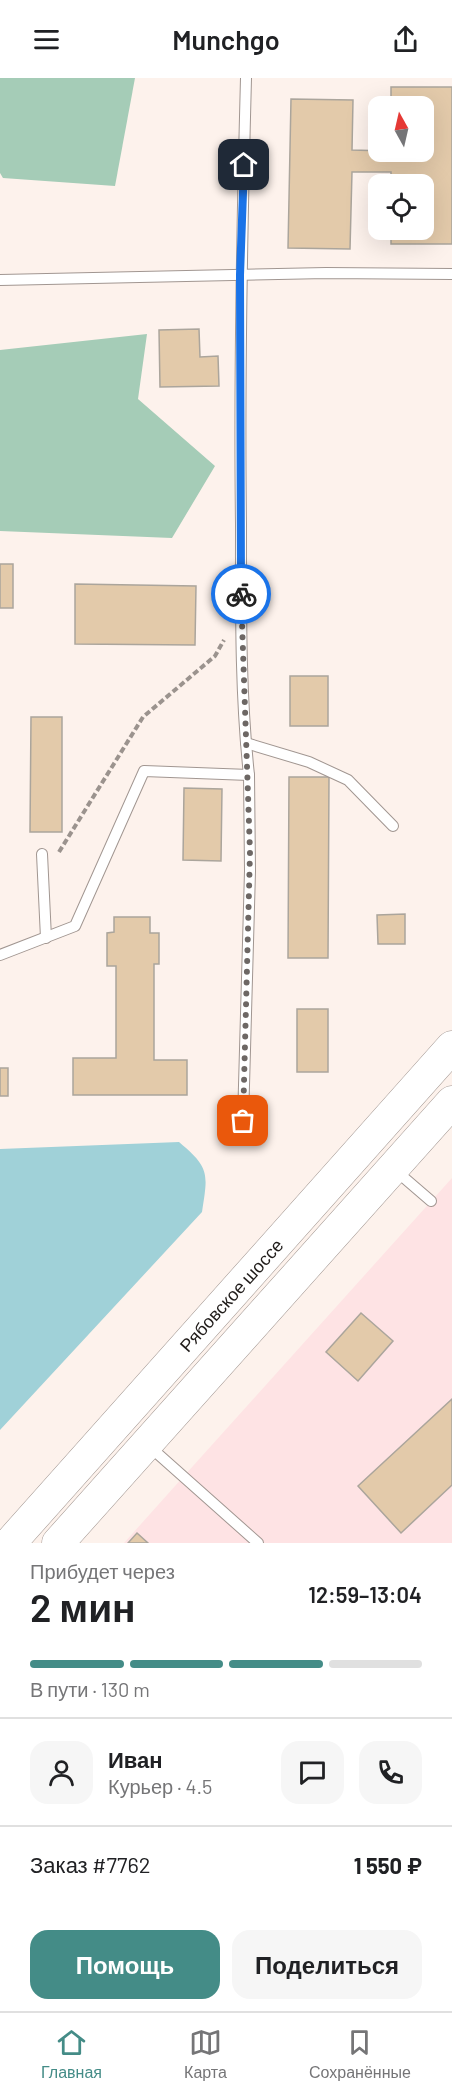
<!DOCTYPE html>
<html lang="ru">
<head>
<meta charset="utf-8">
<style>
  :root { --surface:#fff; --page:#f6f6f6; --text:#202124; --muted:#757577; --line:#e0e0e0; --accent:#448c87 }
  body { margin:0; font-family:Barlow,sans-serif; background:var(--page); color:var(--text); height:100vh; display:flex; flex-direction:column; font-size:22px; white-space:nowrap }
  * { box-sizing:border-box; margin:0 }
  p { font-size:20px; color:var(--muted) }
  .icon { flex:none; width:33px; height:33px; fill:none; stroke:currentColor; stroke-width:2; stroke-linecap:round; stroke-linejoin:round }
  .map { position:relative; height:1465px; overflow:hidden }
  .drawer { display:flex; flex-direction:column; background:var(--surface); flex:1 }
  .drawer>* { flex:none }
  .needle { width:39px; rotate:352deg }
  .fabs { position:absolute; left:368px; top:18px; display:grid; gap:12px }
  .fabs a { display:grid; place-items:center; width:66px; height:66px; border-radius:12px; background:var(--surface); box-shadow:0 6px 24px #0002; font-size:30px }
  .pin { position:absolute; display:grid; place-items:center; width:51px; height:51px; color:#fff; margin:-26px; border-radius:12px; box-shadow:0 3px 9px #0006 }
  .courier { position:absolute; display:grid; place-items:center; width:60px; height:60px; margin:-30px; border:4px solid #1a73e8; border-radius:50%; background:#fff; color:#222; box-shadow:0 2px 8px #0007 }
  .head em { font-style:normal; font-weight:600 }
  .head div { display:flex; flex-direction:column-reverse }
  .head { display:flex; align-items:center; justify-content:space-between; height:102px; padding:0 30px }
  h1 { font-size:39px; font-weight:600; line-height:45px }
  .bar { display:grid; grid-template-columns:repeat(4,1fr); gap:9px 6px; align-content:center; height:72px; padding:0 30px }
  .bar i { height:8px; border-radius:4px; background:var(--line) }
  .bar .current { background:var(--accent) }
  .bar p { grid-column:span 4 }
  .line { display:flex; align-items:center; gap:15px; padding:0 30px; border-top:2px solid var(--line) }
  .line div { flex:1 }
  .round { display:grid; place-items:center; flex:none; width:63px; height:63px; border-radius:18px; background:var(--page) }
  .button { display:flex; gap:12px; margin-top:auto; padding:12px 30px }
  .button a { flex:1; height:69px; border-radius:18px; background:var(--accent); color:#fff; font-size:24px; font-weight:600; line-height:69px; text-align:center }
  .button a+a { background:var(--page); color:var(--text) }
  header { display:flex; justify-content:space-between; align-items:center; height:78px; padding:0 30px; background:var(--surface); font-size:27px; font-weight:600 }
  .tab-bar { display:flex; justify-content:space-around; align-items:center; height:84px; border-top:2px solid var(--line); background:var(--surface); font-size:16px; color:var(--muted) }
  .tab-bar a { display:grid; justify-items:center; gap:3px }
  .tab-bar .current { color:var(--accent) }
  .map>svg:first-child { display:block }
</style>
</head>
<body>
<header><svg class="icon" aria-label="menu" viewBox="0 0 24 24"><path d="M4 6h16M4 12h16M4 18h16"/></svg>Munchgo<svg class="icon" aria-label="share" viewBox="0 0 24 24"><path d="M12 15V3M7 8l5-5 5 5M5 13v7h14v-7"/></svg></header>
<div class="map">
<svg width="452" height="1465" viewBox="0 0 452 1465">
  <rect width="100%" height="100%" fill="#fdf2ec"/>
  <polygon fill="#fee3e4" points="452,1100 452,1465 124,1465 184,1398"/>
  <g fill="#a5ccb7">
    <polygon points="0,0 135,0 115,108 3,100 0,95"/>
    <polygon points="147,256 138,321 215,388 172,460 0,453 0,272"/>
  </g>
  <path fill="#a0d1d8" d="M179,1064C210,1090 208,1095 202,1134L0,1352V1071Z"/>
  <g fill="#e3caaa" stroke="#aba59c" stroke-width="1.5">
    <polygon points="391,9 452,9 452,166 391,166 391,152 423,152 423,106 391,106 391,94 352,94 350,171 288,170 291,21 353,22 352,72 423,74 423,28 391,28"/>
    <polygon points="199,251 200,279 218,278 219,308 160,309 159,252"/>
    <rect x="0" y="486" width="13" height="44"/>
    <polygon points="75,506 196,508 195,567 75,566"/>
    <rect x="290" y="598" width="38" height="50"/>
    <polygon points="31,639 62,639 62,754 30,754"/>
    <polygon points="289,699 329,699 328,880 288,880"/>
    <polygon points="184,710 222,711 221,783 183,782"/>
    <polygon points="405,836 405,866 378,866 377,837"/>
    <polygon points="114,839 150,839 150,855 159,855 159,886 154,886 154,982 187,982 187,1017 73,1017 73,980 116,980 116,888 107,888 107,855 114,854"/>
    <rect x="297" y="931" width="31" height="63"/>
    <rect x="0" y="990" width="8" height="28"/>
    <polygon points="361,1235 393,1263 358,1303 326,1274"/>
    <polygon points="452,1321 452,1407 401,1455 358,1408"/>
    <polygon points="137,1455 148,1465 128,1465"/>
  </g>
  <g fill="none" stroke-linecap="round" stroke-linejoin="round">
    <defs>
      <g id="lane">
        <polyline points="0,202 326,195 452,196"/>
        <polyline points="246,665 309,684 348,702 393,748"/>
        <polyline points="42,776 46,860"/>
        <path d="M0,877L75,848L144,693L249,697C240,614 241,530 241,446C239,297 242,149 246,0"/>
        <polyline points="243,1043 250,793 249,697"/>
        <polyline points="395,1092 431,1123"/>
        <polyline points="149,1368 258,1465"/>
      </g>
      <g id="secondary">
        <polyline points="10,1465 452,969"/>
        <polyline points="58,1465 452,1024"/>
      </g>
    </defs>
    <use href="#lane" stroke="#a19691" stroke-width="12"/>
    <use href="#secondary" stroke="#a19691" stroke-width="33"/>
    <polyline stroke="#9b938e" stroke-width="4" stroke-dasharray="6 3" stroke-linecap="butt" points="59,774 143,639 215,578 224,562"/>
    <use href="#lane" stroke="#fff" stroke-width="10"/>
    <use href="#secondary" stroke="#fff" stroke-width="32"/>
  </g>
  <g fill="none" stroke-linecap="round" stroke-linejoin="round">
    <polyline stroke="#6d6764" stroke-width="6" stroke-dasharray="0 10.8" points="241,516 250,774 243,1043"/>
    <polyline stroke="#1a73e8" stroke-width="8" points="241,516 240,197 244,87"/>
  </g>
  <g text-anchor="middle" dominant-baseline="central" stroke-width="4.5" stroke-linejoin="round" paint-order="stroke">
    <g font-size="18" fill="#201c1a" stroke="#fff">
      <text transform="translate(231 1217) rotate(-48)">Рябовское шоссе</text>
    </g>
  </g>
</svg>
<div class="fabs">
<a><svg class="needle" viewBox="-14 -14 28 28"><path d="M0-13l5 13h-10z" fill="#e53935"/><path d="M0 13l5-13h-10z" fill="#757577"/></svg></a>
<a><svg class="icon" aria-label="locate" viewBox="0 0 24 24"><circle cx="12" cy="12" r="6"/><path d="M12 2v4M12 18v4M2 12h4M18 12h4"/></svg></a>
</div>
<div class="pin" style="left:243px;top:1043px;background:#ea580c"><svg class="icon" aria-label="bag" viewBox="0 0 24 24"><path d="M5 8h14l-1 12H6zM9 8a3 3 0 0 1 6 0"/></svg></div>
<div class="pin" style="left:244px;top:87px;background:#1f2937"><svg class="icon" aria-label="home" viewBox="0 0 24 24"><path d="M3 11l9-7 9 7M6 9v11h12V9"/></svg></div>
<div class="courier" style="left:241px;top:516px"><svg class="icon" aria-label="bike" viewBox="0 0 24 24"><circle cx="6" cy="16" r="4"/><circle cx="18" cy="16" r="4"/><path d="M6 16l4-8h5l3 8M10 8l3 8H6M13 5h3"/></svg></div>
</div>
<section class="drawer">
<div class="head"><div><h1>2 мин</h1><p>Прибудет через</p></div><em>12:59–13:04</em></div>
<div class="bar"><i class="current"></i><i class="current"></i><i class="current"></i><i></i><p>В пути · 130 m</p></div>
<div class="line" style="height:108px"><a class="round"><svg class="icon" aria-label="person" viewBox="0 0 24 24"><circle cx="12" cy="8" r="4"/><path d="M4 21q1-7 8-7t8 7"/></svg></a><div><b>Иван</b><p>Курьер · 4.5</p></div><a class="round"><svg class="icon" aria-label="chat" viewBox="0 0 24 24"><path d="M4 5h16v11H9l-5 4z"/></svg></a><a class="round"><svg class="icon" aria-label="phone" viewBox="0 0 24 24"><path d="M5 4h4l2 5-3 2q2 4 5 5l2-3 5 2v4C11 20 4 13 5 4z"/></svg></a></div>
<div class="line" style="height:78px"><div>Заказ #7762</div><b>1 550 ₽</b></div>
<div class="button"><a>Помощь</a><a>Поделиться</a></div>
</section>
<nav class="tab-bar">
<a class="current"><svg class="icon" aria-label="home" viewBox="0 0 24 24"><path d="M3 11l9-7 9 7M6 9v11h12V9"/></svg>Главная</a>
<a><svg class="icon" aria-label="map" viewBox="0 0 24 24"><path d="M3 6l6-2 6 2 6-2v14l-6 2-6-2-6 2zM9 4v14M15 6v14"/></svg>Карта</a>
<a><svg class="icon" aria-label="saved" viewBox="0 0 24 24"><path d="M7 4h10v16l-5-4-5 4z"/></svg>Сохранённые</a>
</nav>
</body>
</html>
